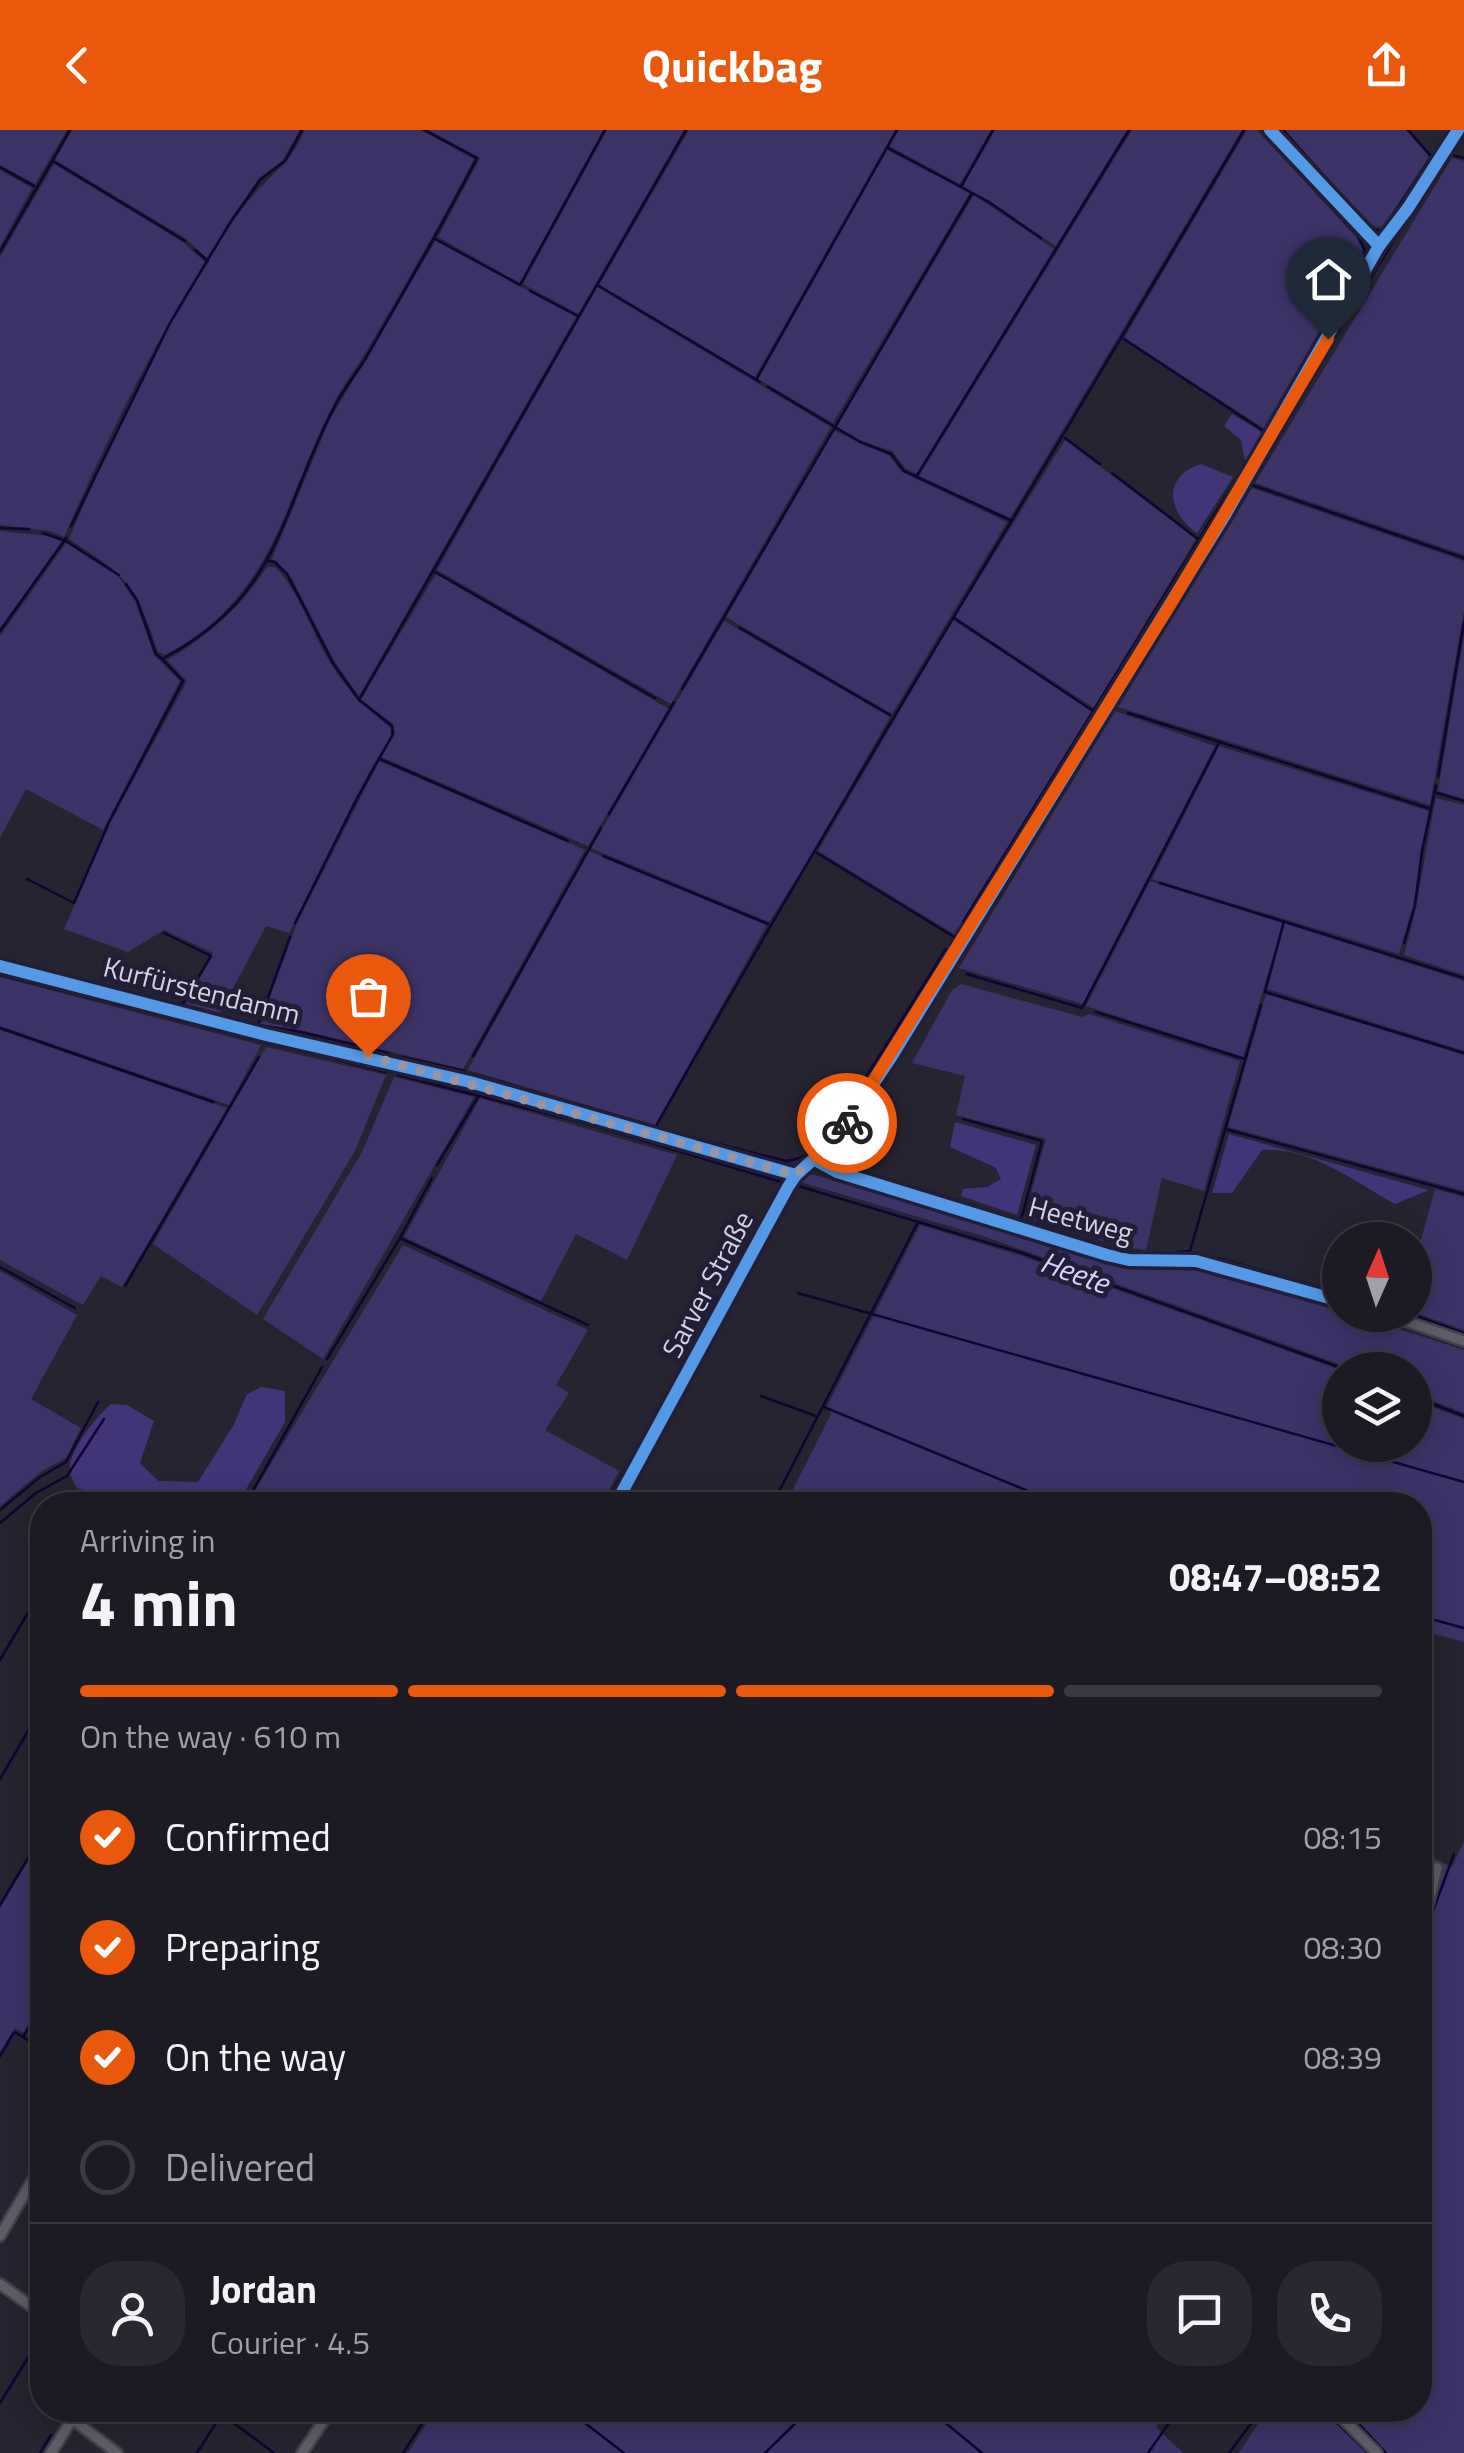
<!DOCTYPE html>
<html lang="en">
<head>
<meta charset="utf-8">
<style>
  :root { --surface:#1c1b24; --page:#292831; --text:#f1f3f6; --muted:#a0a1a6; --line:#3a3941; --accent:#ea580c }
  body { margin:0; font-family:"Titillium Web",sans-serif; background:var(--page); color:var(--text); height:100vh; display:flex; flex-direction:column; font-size:38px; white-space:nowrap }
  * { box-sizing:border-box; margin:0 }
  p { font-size:32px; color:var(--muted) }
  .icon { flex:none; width:55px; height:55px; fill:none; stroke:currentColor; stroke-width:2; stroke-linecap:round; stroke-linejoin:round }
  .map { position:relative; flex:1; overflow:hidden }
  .details { position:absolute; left:30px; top:1362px; width:1402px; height:930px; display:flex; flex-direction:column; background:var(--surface); border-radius:40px; box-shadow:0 5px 25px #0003,0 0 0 2px var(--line) }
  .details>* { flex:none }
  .needle { width:65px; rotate:3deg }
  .controls { position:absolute; left:1322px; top:1092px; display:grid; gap:20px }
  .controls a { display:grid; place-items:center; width:110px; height:110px; border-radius:50%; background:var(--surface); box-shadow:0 5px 25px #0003,0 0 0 2px var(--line); font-size:50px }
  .pin { position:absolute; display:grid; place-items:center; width:85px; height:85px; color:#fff; margin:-102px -42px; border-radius:50% 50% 50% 0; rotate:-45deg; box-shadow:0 0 10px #0007 }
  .pin .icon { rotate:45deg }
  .courier { position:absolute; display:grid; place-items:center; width:100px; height:100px; margin:-50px; border:8px solid #ea580c; border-radius:50%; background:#fff; color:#222; box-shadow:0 2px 12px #0007 }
  .summary em { font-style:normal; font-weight:700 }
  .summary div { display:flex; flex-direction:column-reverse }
  .summary { display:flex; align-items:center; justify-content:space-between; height:170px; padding:0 50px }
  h1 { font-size:65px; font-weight:700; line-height:75px }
  .bar { display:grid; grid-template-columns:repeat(4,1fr); gap:15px 10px; align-content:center; height:120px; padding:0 50px }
  .bar i { height:12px; border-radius:8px; background:var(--line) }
  .bar .on { background:var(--accent) }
  .bar p { grid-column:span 4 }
  .line { display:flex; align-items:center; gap:25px; padding:0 50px; border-top:2px solid var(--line) }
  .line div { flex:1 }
  .round { display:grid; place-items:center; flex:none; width:105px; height:105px; border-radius:40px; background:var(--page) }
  ol { padding:0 50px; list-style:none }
  li { display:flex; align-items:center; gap:30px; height:110px }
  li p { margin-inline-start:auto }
  li .icon { padding:10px; border-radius:50%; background:var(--accent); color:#fff; stroke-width:4 }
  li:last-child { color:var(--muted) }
  li i { width:55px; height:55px; border:5px solid var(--line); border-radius:50% }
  header { display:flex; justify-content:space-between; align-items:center; height:130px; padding:0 50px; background:var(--accent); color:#fff; font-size:45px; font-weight:700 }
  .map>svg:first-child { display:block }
</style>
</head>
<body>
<header><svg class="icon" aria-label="back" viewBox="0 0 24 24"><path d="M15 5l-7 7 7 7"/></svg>Quickbag<svg class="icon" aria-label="share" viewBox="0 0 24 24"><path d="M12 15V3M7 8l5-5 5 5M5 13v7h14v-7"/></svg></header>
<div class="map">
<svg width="1464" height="2323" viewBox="0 0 1464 2323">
  <rect width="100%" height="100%" fill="#252430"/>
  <g fill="#3b3366">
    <polygon points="0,0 67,0 35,54 0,35"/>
    <polygon points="72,0 300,0 282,31 258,49 207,128 185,108 55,30"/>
    <path d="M305,0H421L474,29C441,92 406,154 370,215C359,235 344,253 334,273C282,374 275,467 165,525L158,522C135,453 129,448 69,409C116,300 167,188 234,90C250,66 266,52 285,33C293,24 299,11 305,0Z"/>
    <polygon points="429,0 603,0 520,153 438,107 480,28"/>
    <polygon points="607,0 684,0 578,184 523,154"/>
    <polygon points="689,0 895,0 755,247 599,155"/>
    <polygon points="899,0 991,0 960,54 889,16"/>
    <polygon points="995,0 1127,0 1056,116 963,56"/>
    <polygon points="1132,0 1242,0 1010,388 919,346"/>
    <polygon points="1247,0 1257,0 1356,107 1362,119 1361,130 1265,299 1124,208"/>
    <polygon points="1285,0 1406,0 1429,27 1383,97 1371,96"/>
    <polygon points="887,20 970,63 833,293 758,249"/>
    <polygon points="1452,28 1464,31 1464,425 1255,353"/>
    <path d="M54,34L183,112L205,132C150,220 106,312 64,407L50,401L0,395V127Z"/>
    <polygon points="0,40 32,58 0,117"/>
    <polygon points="974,65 1054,119 917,344 906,339 892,321 861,311 836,296"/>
    <polygon points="436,110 576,187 359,566 334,531 291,447 272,429 329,291"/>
    <polygon points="597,157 831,297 671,574 437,440"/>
    <polygon points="833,300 889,325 902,342 1007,392 892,584 726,487"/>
    <polygon points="1065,310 1196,409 1094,578 955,487"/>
    <polygon points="1252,358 1464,431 1464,481 1430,675 1118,577"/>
    <polygon points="0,401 50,406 63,412 0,498"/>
    <polygon points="66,413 118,446 135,471 154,525 180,551 103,700 26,659 0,708 0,506"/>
    <path d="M267,437H275C301,463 311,502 331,534C347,560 367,579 391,598L390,607L369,642L289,803L266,796L220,883L186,874L213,823L164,800L128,822L64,799L110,693L187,551L167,530C209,506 241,477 267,437Z"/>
    <polygon points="436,444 669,579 588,716 381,627 395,604 393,594 361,569"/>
    <polygon points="953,490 1093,581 954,804 818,721"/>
    <polygon points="724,491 890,587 814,721 769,792 591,718"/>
    <polygon points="1464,505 1464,669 1438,661"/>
    <polygon points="1115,581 1215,616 1083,874 959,838"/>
    <polygon points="1219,616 1429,681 1413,775 1399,824 1152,749"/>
    <polygon points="379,631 585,720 463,939 300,900 260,894 297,793"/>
    <path d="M1436,668L1464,675V845L1404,825C1419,773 1425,720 1436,668Z"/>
    <polygon points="589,721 767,795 655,995 468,940"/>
    <polygon points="1150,751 1283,793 1243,927 1086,876"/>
    <polygon points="1285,793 1464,851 1464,921 1267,859"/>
    <polygon points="0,847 261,915 229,975 0,896"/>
    <polygon points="961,854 1083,887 1089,884 1240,931 1204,1061 1162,1048 1146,1120 1124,1117 1024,1088 1046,1009 956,985 965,946 912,933 952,860"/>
    <polygon points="1266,864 1464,925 1464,1061 1228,997"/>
    <polygon points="0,900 227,978 122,1157 101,1146 83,1175 0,1130"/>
    <polygon points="266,917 386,945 355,1021 257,1185 153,1114"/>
    <polygon points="394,947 474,967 323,1229 263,1189 362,1022"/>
    <polygon points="480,968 677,1025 627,1130 576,1104 541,1171 404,1107"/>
    <polygon points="811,1044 1121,1135 1193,1138 1340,1180 1340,1185 1355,1185 1464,1220 1464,1283 1415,1264 1415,1240 1355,1240 986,1107 797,1051"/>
    <polygon points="1435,1059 1464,1067 1464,1200 1415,1183 1415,1131"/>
    <polygon points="920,1095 1022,1126 1341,1240 1340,1315 1415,1315 1415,1270 1464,1289 1464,1512 1420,1500 1420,1375 785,1375 831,1284 827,1276"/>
    <polygon points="403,1115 588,1200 556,1255 569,1263 545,1300 619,1341 601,1375 473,1375 461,1368 457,1375 246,1375"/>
    <polygon points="0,1141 77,1185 31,1269 81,1298 66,1328 42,1341 0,1376"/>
    <polygon points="42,1707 42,1870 24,1903 15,1898 0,1922 0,1778"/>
    <polygon points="1464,1711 1464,2323 1239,2323 1267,2280 1420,2280 1420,1722 1452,1737"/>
    <polygon points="435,2280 1168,2280 1156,2297 1183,2323 408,2323"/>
  </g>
  <g fill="#413477">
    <polygon points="1232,284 1262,302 1245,331 1241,310 1224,296"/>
    <path d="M1201,334L1233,347L1197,403C1168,383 1161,347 1201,334Z"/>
    <polygon points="955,992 1036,1015 1017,1085 961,1066 963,1059 987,1057 1001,1049 996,1038 950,1017"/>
    <path d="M1229,1004L1429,1060L1395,1074C1354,1052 1312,1017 1262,1020L1232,1063H1212Z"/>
    <path d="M261,1257L285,1261V1292L237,1375H126L77,1358C76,1356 70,1345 70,1343C66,1323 97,1286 111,1274L127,1275L154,1291L140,1333L158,1351L198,1352L233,1296L247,1264Z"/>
  </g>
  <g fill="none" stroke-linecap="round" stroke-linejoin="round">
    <g stroke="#110332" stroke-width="2.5">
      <polyline points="1283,0 1371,99 1382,101 1449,0"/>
      <polyline points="1408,0 1431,26"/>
      <polyline points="888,18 989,72 1041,108"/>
      <polyline points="1452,25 1464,28"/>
      <polyline points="53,31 185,111"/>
      <polyline points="1446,31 1464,5"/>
      <polyline points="0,37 34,56"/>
      <polyline points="962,55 993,0"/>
      <polyline points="435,109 520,155 605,0"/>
      <polyline points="195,120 208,131"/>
      <polyline points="0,122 70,0"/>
      <polyline points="599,156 760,252"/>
      <polyline points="530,161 578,186"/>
      <polyline points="1124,209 1265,302 1364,130 1365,120 1358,106 1268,9"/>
      <polyline points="756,250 897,0"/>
      <polyline points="768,257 860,312 891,324 904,341 1010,390"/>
      <path d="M1280,303C1332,216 1380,127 1438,43"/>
      <polyline points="1065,308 1100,334"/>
      <polyline points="1112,343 1198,409"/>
      <polyline points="916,347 1129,0"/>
      <polyline points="1249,354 1464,428"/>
      <polyline points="71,396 170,193 231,91 261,49 285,31 302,0"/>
      <polyline points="0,398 29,399"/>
      <polyline points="43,403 66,411 119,445"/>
      <polyline points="268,431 275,432 287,444 333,533 359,570 392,596 393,604 355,672 295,793"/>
      <polyline points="435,442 655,568"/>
      <path d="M126,454L137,470L156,524L162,529C284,465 279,380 337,272C345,257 357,243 366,228C404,162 442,96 477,28L424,0"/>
      <polyline points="954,488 1093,581"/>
      <polyline points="740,498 890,585"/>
      <polyline points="0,501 66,408"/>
      <polyline points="1160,501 1272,315"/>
      <polyline points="682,559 972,63"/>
      <polyline points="359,570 686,0"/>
      <polyline points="1128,583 1431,679"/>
      <polyline points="380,629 568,711"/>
      <polyline points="1438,647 1464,492"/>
      <polyline points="1437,663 1464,671"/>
      <polyline points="609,684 674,572"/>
      <polyline points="817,723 954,807"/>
      <polyline points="603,726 768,794"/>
      <polyline points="27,749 74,773 110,690 183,551 163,530"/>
      <polyline points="1160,753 1464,848"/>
      <polyline points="1284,791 1265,862 1464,923"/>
      <polyline points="963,792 1259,312"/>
      <polyline points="164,803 211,826 182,875"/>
      <polyline points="1404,813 1415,776 1422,721 1436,655"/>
      <polyline points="0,829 57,843"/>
      <polyline points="967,844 1082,878 1219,613"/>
      <polyline points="0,845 385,942"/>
      <polyline points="73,847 137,864"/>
      <polyline points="153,868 181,875"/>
      <polyline points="197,880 229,889"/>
      <polyline points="1096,882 1245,929"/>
      <polyline points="238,892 301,902 388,923"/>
      <polyline points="258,895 290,807"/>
      <polyline points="0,898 213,972"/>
      <polyline points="473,926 601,698"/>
      <polyline points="402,927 465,941"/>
      <polyline points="398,945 591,995 781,1052"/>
      <polyline points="480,946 660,999"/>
      <polyline points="963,989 1042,1011 1021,1090"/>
      <polyline points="838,992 946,819"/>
      <path d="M655,998C844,661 1049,334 1244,0"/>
      <polyline points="1225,999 1464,1064"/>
      <path d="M671,1002L786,1031C805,1029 816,1020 828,1006"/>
      <polyline points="850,1009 1152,514"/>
      <polyline points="846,1015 832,1032 1124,1122 1155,1124 1190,1121 1261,875"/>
      <polyline points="437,1035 478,967"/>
      <polyline points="798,1056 1022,1123 1347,1240"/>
      <polyline points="400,1108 588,1195"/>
      <polyline points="1218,1128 1340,1163"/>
      <polyline points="0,1137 75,1178"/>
      <polyline points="125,1156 259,927"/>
      <polyline points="798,1163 1464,1352"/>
      <polyline points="1413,1185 1464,1203"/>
      <polyline points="327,1229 400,1108 432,1048"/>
      <polyline points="761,1266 816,1286"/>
      <polyline points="1415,1267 1464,1286"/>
      <polyline points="824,1277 1062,1375"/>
      <polyline points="609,1367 633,1325"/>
      <polyline points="245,1375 322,1237"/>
      <polyline points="459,1375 461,1371 468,1375"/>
      <polyline points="772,1375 918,1092"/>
      <polyline points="0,1380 40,1347 66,1332 98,1272"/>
      <polyline points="0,1393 36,1363 67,1346 104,1289"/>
      <polyline points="1420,1486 1464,1498"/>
      <polyline points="0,1530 42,1459"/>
      <polyline points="0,1649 42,1577"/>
      <polyline points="1420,1726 1429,1730 1420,1765"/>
      <polyline points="0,1775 42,1705"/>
      <polyline points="1427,1797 1454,1724"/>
      <polyline points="1420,1821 1423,1810"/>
      <polyline points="23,1907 42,1920"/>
      <polyline points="0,1926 14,1902 23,1907 42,1873"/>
      <polyline points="0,2273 42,2205"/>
      <polyline points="216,2280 274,2323"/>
      <polyline points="568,2280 624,2323"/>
      <polyline points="930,2280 982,2323"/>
      <polyline points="1324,2280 1368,2323"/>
      <polyline points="1346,2280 1386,2323"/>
      <polyline points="59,2291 66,2280"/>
      <polyline points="40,2323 51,2305"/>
      <polyline points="197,2323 224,2280"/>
      <polyline points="403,2323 431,2280"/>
      <polyline points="765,2323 809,2280"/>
      <polyline points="1148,2323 1178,2280"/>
      <polyline points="1229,2323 1261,2280"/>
    </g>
    <defs>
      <g id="minor">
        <polyline points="1270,0 1379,116"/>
        <polyline points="0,836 266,905 470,952 796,1045"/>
        <polyline points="815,1030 837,1042 1107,1125 1129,1130 1196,1131 1340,1171"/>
        <polyline points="1388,1185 1464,1211"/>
        <polyline points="615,1375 788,1057 796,1045 837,1008 890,929 1225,385 1379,116 1408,78 1458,0"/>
        <polyline points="1420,1807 1437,1738"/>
        <polyline points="0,2106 42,2034"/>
        <polyline points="0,2154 42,2184"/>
        <polyline points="1334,2280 1377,2323"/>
        <polyline points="72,2289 117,2323"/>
        <polyline points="51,2323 78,2280"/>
        <polyline points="302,2323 331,2280"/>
      </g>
    </defs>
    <use href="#minor" stroke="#42414c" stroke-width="14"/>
    <use href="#minor" stroke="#5d5c67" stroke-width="9"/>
    <defs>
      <g id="cycleway">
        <polyline points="1270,0 1379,116"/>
        <polyline points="0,836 266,905 470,952 796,1045"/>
        <polyline points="815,1030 837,1042 1107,1125 1129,1130 1196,1131 1340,1171"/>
        <polyline points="615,1375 788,1057 796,1045 837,1008 890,929 1225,385 1379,116 1408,78 1458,0"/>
      </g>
    </defs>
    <use href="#cycleway" stroke="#211e36" stroke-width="19"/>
    <use href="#cycleway" stroke="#5399e6" stroke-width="12"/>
  </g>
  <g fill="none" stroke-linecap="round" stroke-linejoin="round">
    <polyline stroke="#9695a4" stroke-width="10" stroke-dasharray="0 18" points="368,926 796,1045 837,1008 847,993"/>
    <polyline stroke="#ea580c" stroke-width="12" points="847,993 1170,475 1328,209"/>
  </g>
  <g text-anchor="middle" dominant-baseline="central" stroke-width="10" stroke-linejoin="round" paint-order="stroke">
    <g font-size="28" fill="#d3d2e2" stroke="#211e36">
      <text transform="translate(202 860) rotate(14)">Kurfürstendamm</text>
      <text transform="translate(1081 1089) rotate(15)">Heetweg</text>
      <text transform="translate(707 1154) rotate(-62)">Sarver Straße</text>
    </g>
    <g font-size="30" font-style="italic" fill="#d5d2fe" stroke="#211e36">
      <text transform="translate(1075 1142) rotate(20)">Heete</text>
    </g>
  </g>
</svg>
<div class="controls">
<a><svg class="needle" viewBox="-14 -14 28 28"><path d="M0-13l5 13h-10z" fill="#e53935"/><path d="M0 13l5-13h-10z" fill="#a0a1a6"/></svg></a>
<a><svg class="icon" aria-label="layers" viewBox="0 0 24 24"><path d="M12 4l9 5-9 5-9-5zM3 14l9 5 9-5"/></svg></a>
</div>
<div class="pin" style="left:368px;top:926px;background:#ea580c"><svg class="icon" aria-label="bag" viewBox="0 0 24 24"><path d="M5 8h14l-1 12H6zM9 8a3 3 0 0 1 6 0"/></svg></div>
<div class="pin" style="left:1328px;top:209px;background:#1f2937"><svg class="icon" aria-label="home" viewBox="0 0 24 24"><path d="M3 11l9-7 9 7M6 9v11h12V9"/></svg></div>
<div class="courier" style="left:847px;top:993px"><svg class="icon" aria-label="bike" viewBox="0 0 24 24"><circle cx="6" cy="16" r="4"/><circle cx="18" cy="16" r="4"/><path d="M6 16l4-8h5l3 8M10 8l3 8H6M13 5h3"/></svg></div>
<section class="details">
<div class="summary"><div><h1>4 min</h1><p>Arriving in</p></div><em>08:47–08:52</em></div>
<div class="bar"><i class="on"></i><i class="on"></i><i class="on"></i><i></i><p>On the way · 610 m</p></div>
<ol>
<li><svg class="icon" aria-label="check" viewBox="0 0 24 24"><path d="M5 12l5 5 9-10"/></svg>Confirmed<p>08:15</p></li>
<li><svg class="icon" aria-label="check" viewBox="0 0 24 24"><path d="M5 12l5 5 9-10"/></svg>Preparing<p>08:30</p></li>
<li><svg class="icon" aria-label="check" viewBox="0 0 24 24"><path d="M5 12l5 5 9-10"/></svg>On the way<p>08:39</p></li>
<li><i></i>Delivered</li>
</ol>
<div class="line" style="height:180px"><a class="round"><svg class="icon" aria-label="person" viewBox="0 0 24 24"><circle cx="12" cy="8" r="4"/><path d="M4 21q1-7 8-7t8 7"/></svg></a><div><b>Jordan</b><p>Courier · 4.5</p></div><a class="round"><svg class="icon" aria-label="chat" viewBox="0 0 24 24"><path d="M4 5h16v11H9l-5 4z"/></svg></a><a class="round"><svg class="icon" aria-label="phone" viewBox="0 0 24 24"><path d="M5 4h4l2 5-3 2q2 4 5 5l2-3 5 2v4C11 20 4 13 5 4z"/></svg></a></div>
</section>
</div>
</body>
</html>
